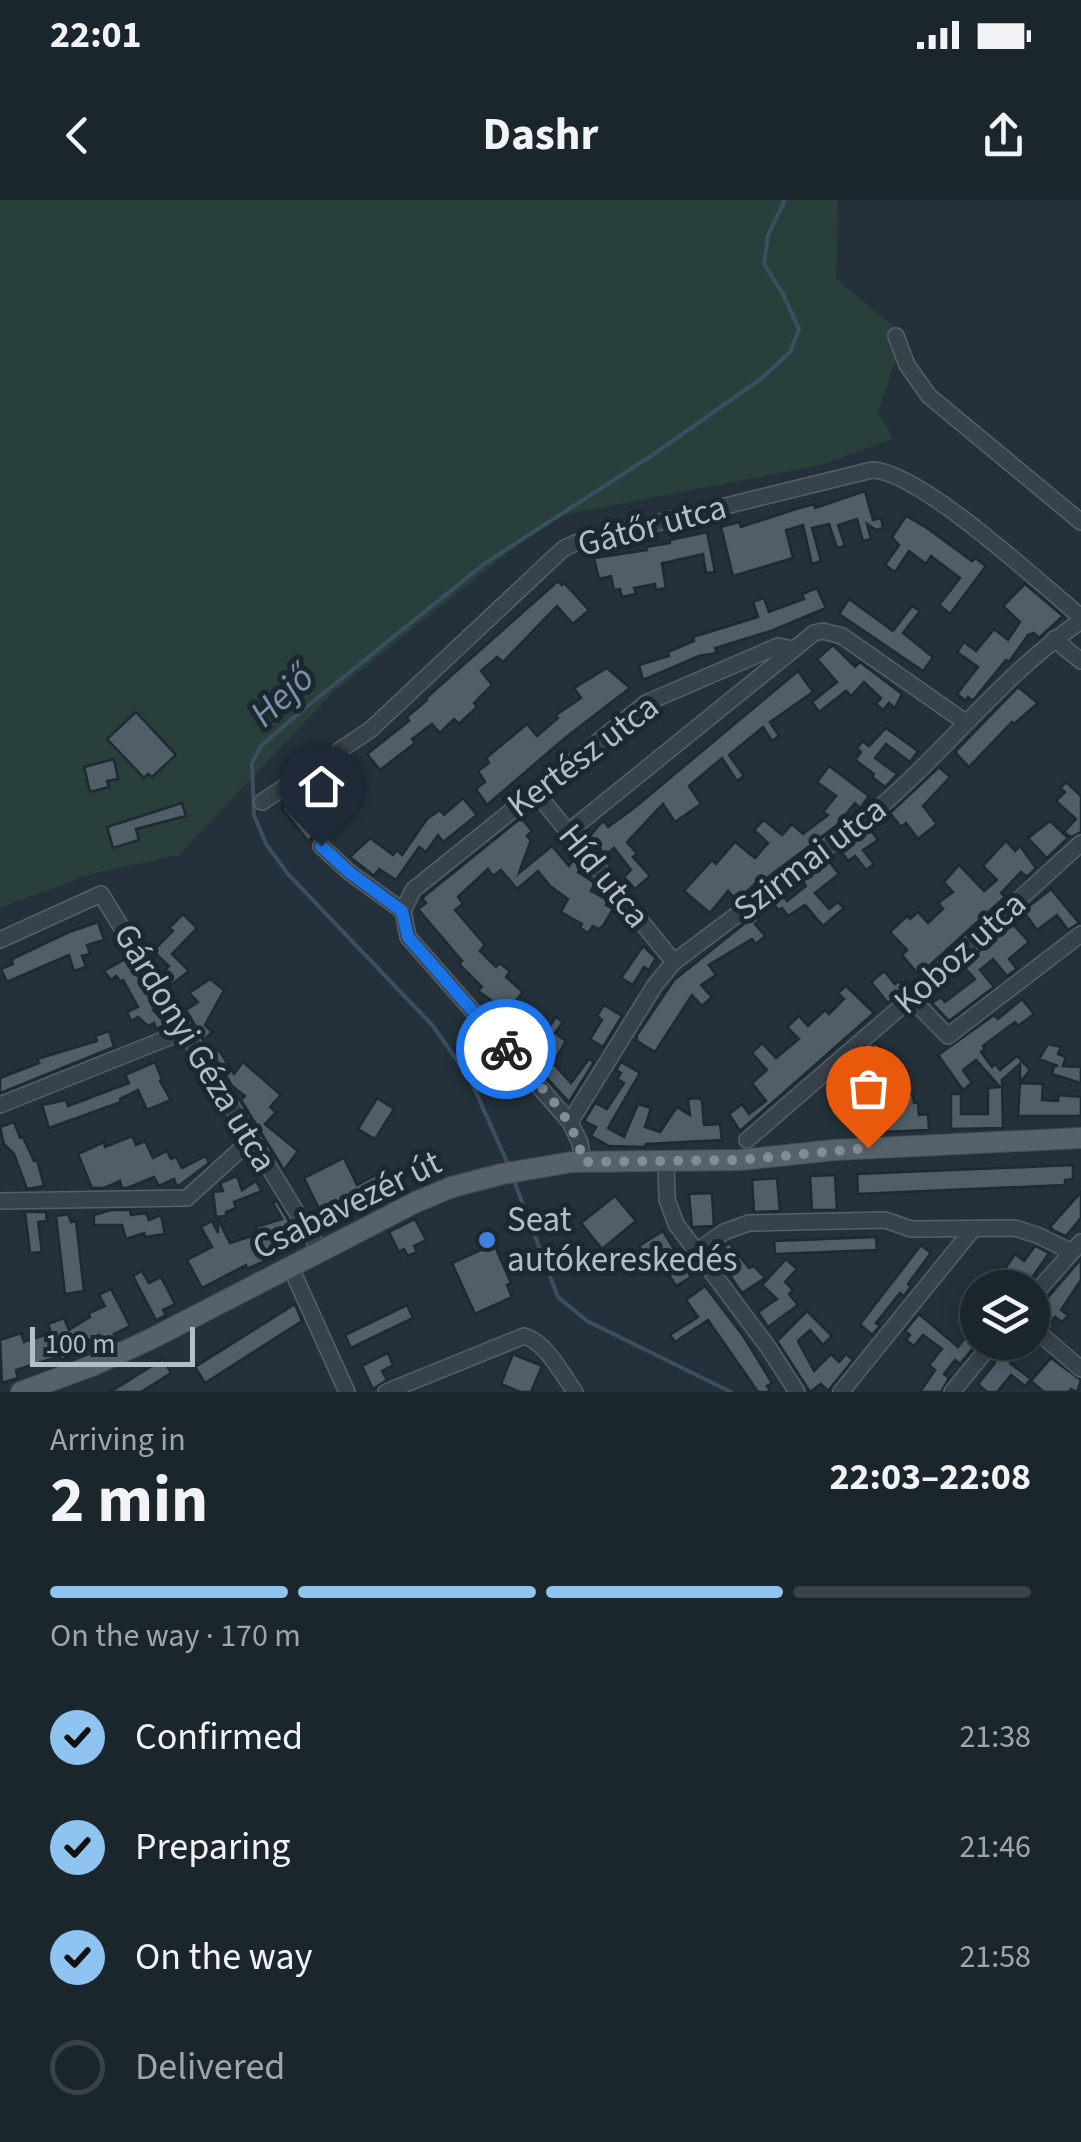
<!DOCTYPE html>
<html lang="en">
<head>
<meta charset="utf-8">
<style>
  :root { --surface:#1b252c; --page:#283138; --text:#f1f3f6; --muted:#a0a5a9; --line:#394248; --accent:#8fc3f0 }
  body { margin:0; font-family:"Source Sans 3",sans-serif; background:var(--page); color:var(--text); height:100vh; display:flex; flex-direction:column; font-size:38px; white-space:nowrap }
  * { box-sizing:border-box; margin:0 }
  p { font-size:32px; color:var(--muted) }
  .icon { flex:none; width:55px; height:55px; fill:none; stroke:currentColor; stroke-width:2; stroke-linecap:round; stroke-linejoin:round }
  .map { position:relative; height:1192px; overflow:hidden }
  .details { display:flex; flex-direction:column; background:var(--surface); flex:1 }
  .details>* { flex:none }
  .tools { position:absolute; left:960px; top:1070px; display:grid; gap:20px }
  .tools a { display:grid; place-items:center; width:90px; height:90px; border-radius:50%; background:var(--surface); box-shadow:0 5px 25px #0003,0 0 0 2px var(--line); font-size:50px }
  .scale { position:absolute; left:30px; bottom:25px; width:165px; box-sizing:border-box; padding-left:10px; border:5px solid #b3bdc6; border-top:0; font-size:28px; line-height:35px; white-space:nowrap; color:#b3bdc6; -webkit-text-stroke:8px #1d272f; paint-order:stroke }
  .pin { position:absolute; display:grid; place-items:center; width:85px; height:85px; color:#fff; margin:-102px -42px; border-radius:50% 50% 50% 0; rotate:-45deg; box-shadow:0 0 10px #0007 }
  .pin .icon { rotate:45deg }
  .courier { position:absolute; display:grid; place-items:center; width:100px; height:100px; margin:-50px; border:8px solid #1a73e8; border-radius:50%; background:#fff; color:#222; box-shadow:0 2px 12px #0007 }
  .headline em { font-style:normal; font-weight:700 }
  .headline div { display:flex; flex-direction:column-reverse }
  .headline { display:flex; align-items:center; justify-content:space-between; height:170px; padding:0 50px }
  h1 { font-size:65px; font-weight:700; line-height:75px }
  .bar { display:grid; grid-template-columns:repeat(4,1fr); gap:15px 10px; align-content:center; height:120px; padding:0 50px }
  .bar i { height:12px; border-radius:8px; background:var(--line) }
  .bar .selected { background:var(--accent) }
  .bar p { grid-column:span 4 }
  ol { padding:0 50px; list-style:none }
  li { display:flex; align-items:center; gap:30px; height:110px }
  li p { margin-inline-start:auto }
  li .icon { padding:10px; border-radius:50%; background:var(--accent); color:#111; stroke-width:4 }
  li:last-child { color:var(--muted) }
  li i { width:55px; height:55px; border:5px solid var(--line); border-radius:50% }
  .status { display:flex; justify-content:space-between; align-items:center; height:70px; padding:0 50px; background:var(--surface); direction:ltr }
  .status svg { height:28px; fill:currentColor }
  header { display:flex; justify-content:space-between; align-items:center; height:130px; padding:0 50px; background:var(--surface); font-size:45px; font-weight:700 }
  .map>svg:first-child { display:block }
</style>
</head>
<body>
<div class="status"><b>22:01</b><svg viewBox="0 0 49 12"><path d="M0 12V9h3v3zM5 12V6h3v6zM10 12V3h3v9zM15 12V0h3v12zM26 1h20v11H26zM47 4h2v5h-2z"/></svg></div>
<header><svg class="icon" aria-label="back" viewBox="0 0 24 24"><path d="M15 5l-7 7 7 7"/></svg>Dashr<svg class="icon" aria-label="share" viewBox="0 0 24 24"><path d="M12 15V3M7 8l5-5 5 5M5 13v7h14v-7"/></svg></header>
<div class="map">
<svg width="1081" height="1192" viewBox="0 0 1081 1192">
  <rect width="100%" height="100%" fill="#24313a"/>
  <polygon fill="#293f3c" points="0,0 838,0 836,79 904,135 878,212 893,239 821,265 553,317 331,494 179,655 91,674 0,708"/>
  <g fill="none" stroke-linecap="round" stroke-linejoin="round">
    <g stroke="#395060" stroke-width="4">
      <polyline points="508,964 470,879 433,826 288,674 266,644 254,615 252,563 261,546 299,513 484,364 654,254 762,178 790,152 799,129 783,94 764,64 768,35 785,0"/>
      <polyline points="513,978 558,1097 587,1121 731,1192"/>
    </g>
  </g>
  <g fill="#505e68" stroke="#1f2931" stroke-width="2.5">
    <polygon points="865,291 873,320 881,318 883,328 876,330 867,324 871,339 863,341 857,319 838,325 845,346 837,348 829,324 812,328 821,361 812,364 803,325 786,330 793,358 733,376 721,327 739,322 741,327 799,308 815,304 815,308"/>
    <polygon points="906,316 927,328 972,361 975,358 986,366 950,414 939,405 960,378 931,356 926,364 909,351 895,372 885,365 899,345 892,337"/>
    <polygon points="707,332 715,372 706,373 703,354 668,362 662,363 666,388 656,390 655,384 634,388 636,394 622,397 620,389 614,390 611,376 599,379 594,358 647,350 646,347 670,343 670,340"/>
    <polygon points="558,381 562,385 564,383 589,410 573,424 557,406 503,462 497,457 481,471 492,485 474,503 477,507 459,524 454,519 440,533 432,524 412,539 415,543 380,570 367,554 409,521 407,517 427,500 426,498"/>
    <polygon points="1025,384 1063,416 1039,438 1034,433 1028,435 1009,462 1006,460 975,498 972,501 968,497 966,501 957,494 978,467 957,452 964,442 976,451 994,429 1008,440 1020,422 1003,406"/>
    <polygon points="817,388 826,408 771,431 715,448 717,453 699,456 643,480 639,465 669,456 668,452 694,441 693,437 758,417 753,402 764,398 769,412 804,399 802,394"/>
    <polygon points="849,399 893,431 912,406 920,411 903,433 933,457 923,471 839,414"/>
    <polygon points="833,445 855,467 860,462 902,494 895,508 889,503 883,510 876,504 881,498 864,482 851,496 846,491 819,512 812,502 837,482 817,459"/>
    <polygon points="607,468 630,488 565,538 487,605 476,589 485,582 478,571 489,563 486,558 527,524 537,536 558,518 556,515 581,498 574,488"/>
    <polygon points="798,471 813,492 770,522 779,536 772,541 763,527 729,555 744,576 737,581 722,558 689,586 701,604 675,622 663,604 627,642 637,654 633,657 650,676 635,689 624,677 631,670 614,648 605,655 590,636 599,625 604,621 608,627 634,608"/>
    <polygon points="1018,487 1038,503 1014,524 1012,522 969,567 955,552"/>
    <polygon points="136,512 176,555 152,577 148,574 144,578 107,539"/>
    <polygon points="886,528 918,551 910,562 886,544 875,558 897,574 885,587 872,577 874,574 855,560 861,552 857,549 862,541 869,546"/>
    <polygon points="114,559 118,579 107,581 109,587 90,592 84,567"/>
    <polygon points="829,566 869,596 860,608 855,603 836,626 763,681 760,679 737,701 728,691 710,713 684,691 712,660 716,664 735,642 755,658 768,643 754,630 764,620 782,635 792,624 803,634 828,615 823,612 836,596 817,582"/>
    <polygon points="939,567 950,577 923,606 937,624 918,639 906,623 901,627 890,613"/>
    <polygon points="334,573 356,601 308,641 282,608 301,594 304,598"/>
    <polygon points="1066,582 1081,596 1081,632 1071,637 1064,632 1076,619 1056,601 1065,592 1060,588"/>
    <polygon points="463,598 477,615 443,642 438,635 426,652 419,647 396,680 379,669 374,676 350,657 370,638 393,655 397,650 402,655 427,619 440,610 444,615"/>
    <polygon points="182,603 186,616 136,629 139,640 113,648 107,627"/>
    <polygon points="521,618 532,631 527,636 531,640 519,673 552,646 569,666 573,660 581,667 578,672 595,683 591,691 609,701 606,705 613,709 603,726 598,729 593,726 588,733 580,728 582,724 561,712 568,699 550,686 538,671 517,689 501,670 493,676 488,669 458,697 463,704 455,710 485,745 480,751 496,767 499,763 510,771 506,777 523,792 500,820 490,811 496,804 478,791 482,787 459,764 462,761 418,709 426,703 422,698"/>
    <polygon points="1050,621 1068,638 1047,658 1028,638"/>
    <polygon points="870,629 878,640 863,650 874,664 866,670 855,656 848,661 841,651"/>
    <polygon points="1006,641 1015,651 1020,646 1036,668 1027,677 1021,672 1001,693 1005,697 919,775 902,755 907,750 890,732 907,716 910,719 918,712 928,723 943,709 938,703 953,692 944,682 959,665 984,691 997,680 983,666"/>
    <polygon points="828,660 839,674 815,693 829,709 838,702 844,708 823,726 805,705 788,716 782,708 778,710 773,702 782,694 787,701 806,686 802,680"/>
    <polygon points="1051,689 1079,723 1068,730 1057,715 1037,730 1023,711"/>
    <polygon points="183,714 197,728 172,754 189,771 171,785 163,773 169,766 153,751 173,731 169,728"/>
    <polygon points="755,715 760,720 755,724 765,736 756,744 752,739 709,765 716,775 701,785 712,797 702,806 692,795 655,852 637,841 637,835 674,780"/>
    <polygon points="98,722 104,740 87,745 90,754 82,756 86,767 74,771 69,755 7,782 1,769 13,764 12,759 69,732"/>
    <polygon points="1011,722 1029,742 1009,759 1017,769 1007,776 993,759 980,770 994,787 949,821 932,803 941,797 945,802 975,779 963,766"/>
    <polygon points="643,746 656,758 649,770 644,767 633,785 621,778"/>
    <polygon points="127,758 157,806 153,810 167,824 156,829 154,823 148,826 138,817 131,821 127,812 138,807 123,780 121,782 116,776 111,780 104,771"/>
    <polygon points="884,771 895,784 899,781 905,788 888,803 871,782"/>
    <polygon points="210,779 224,790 205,825 212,832 204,840 186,810 198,802 189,793"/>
    <polygon points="846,786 874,813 740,931 729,914 742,904 749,914 766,901 752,883 767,870 752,853 762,843 776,858 799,839 787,827 799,816 808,826 825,810 829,814 844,799 838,793"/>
    <polygon points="1022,799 1034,814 1018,826 1015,822 983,846 985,849 981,852 992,867 995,864 1000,870 1017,856 1030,870 1020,882 1020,864 1002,880 1003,928 951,929 951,894 961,894 961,914 988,914 988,888 1000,887 976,860 963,870 972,883 963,890 938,855 994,815 998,819"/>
    <polygon points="604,805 622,816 603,847 590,839 602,820 597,816"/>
    <polygon points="556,817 563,822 555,833 566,841 553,863 571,883 589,859 594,862 569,902 532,862 552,844 535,832 541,823 548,828"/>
    <polygon points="109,831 114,847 0,893 0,878 39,863 37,859 97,841 95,836"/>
    <polygon points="876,843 890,859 864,882 850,866"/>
    <polygon points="1048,844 1061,847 1058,854 1066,857 1063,866 1081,867 1081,883 1052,874 1054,866 1058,866 1039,859"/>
    <polygon points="219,850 234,874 243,862 281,895 270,907 276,912 265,924 298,951 284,970 241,900 245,896 232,886 213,854"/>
    <polygon points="155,862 162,879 160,881 171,900 147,910 138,890 120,899 121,902 49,928 42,905 66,900 68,906 129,883 125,875"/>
    <polygon points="621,862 640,873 608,928 624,937 638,904 651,908 645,927 660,932 677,907 690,915 688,899 699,898 702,901 704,925 720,924 722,940 646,944 645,947 609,946 591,936 596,927 584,921 595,903 607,909 624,883 617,879 621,873 616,870"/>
    <polygon points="1020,883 1043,884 1042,900 1058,901 1059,895 1081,897 1081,916 1018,916"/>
    <polygon points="897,892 897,896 913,895 914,903 918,903 919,915 928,914 929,930 878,932 876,893"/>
    <polygon points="377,898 394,909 375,939 358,929"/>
    <polygon points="14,922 20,938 23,937 34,961 37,960 44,986 27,989 14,954 4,944 0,927"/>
    <polygon points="132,936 136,945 145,941 153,958 167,951 171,959 176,957 182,968 206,956 209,963 177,987 174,979 159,986 154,977 127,988 122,988 120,981 104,988 92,988 78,954 104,942 105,947"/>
    <polygon points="344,958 357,985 380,973 392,997 327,1025 304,978"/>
    <polygon points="1073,965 1073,979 1065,980 1065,985 858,994 857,974"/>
    <polygon points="835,975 837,1010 812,1010 810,976"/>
    <polygon points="237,976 242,990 256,981 262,991 234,1002 236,1008 226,1012 226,1016 216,1017 213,992 223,991 220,983"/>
    <polygon points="777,978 780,1011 754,1012 752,980"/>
    <polygon points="1081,992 1081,1018 1066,1036 1054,1031 1050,1027"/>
    <polygon points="712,993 714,1026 692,1027 689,994"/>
    <polygon points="615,996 636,1021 602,1049 581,1023"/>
    <polygon points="277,1001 303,1044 247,1069 246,1065 202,1088 187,1060 212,1047 201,1027 212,1021 218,1033 218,1019 230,1043 258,1034 256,1027 282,1019 273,1003"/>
    <polygon points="111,1010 130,1010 131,1015 146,1013 149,1020 161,1015 165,1034 145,1037 144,1033 126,1039 122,1025 94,1025 94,1015"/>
    <polygon points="25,1012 46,1012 47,1021 38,1022 42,1052 30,1053"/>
    <polygon points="68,1014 71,1022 76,1021 84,1091 65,1094 56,1016"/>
    <polygon points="415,1019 426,1040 414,1046 417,1052 408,1056 404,1049 399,1052 389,1032"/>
    <polygon points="663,1031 691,1077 676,1086 659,1059 650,1065 639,1046"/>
    <polygon points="876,1037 877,1050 775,1054 774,1041"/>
    <polygon points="729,1043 749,1068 754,1066 765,1078 742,1093 726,1070 735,1064 724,1047"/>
    <polygon points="494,1044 511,1083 507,1085 512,1097 475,1114 452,1063"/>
    <polygon points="921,1045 931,1053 908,1084 911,1086 904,1096 900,1093 876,1123 880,1126 872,1135 860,1124"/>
    <polygon points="1035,1046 1049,1053 1025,1088 992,1088 1015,1054 1024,1061"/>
    <polygon points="786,1059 797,1069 785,1082 793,1090 789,1094 798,1105 768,1127 758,1112 777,1099 762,1085"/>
    <polygon points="1081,1059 1081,1080 1061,1110 1068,1115 1062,1122 1055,1117 1048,1126 1032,1116"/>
    <polygon points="142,1071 149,1083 161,1077 175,1104 163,1110 166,1115 156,1120 133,1076"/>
    <polygon points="705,1086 744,1137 772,1183 767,1186 771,1192 758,1192 708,1120 675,1142 670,1135 698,1117 686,1100"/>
    <polygon points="111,1089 130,1126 114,1134 117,1139 104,1145 99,1135 67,1152 69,1157 61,1160 60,1156 16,1170 18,1178 2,1183 0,1140 21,1133 24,1142 51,1133 48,1124 64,1118 69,1130 90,1117 89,1113 105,1106 99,1095"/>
    <polygon points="295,1104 302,1121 205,1183 195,1167"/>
    <polygon points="407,1105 413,1118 351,1148 345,1135"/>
    <polygon points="978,1106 978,1142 960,1164 955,1160 944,1174 949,1178 941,1192 920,1192 935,1170 929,1165 942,1149 923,1135 914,1146 906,1140 910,1135 905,1131 919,1114 958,1147 969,1133 962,1127"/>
    <polygon points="807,1111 832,1136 823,1145 810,1130 798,1141 814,1171 831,1154 839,1162 846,1154 853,1160 828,1191 821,1184 810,1192 777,1141"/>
    <polygon points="1004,1142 1019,1151 1010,1163 1031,1179 1025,1186 1011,1175 997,1192 987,1192 978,1184 995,1163 993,1160"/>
    <polygon points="388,1153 393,1165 382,1171 387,1180 373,1189 362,1166"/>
    <polygon points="513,1154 542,1166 531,1192 520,1192 501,1184"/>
    <polygon points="1051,1158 1081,1180 1077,1192 1071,1189 1069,1192 1044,1192 1031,1181"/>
    <polygon points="163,1159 171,1173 141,1192 110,1192"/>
  </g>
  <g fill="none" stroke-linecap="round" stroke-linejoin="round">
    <defs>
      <g id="minor">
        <polyline points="896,136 907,165 929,196 1081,322"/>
        <polyline points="1054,439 1081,461"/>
        <polyline points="534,590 674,762"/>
        <path d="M262,602L370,530L563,349L575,343L872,270C920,271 1040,383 1081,417"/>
        <polyline points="568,632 814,433 823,431 842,436 965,522"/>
        <polyline points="321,646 349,672 403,711 408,737 570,922 580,943 583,962"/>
        <polyline points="403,711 413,690 646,503 778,446 793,449"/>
        <polyline points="0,740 101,694 321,1052"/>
        <polyline points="911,798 948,836 1081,734"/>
        <polyline points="0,905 185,831"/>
        <path d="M570,922L655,785L674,762L880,607C950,547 1004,473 1081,421"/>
        <polyline points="747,940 911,798 1081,643"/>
        <polyline points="666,963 667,999 676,1024 768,1147 797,1192"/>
        <polyline points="0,1001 187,998 251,940"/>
        <polyline points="697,1051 724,1032 749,1023 885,1020 911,1029 1015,1028 1037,1035 1072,1052"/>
        <polyline points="291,1068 347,1192"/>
        <polyline points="1032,1097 1081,1042"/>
        <polyline points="1032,1127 1081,1169"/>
        <path d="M386,1192L524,1136C546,1142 562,1174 575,1192"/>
        <polyline points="841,1192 973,1029"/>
        <polyline points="952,1192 993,1142"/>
      </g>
      <polyline id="major" points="21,1192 94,1165 151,1139 416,1002 452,987 502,974 572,962 740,960 835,950 1081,938"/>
    </defs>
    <use href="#minor" stroke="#566068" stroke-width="18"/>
    <use href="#major" stroke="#444e56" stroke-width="22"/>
    <use href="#minor" stroke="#38424a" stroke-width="15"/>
    <use href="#major" stroke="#56626a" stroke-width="20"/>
  </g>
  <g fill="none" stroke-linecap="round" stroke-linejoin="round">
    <path stroke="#818c95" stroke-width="10" stroke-dasharray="0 18" d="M506,849C537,884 575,915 583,962L740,960L868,948"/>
    <polyline stroke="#1a73e8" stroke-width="12" points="321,646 349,672 402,711 408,737 506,849"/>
  </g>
  <circle fill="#3f7fe0" stroke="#1d272f" stroke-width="4" cx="487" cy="1040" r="10"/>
  <g text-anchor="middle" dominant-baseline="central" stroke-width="10" stroke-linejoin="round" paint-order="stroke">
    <g font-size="35" fill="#b3bdc6" stroke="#1d272f">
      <text transform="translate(652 326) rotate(-15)">Gátőr utca</text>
      <text transform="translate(583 556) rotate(-37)">Kertész utca</text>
      <text transform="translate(810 659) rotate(-37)">Szirmai utca</text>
      <text transform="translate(604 676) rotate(51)">Híd utca</text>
      <text transform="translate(960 753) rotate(-42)">Koboz utca</text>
      <text transform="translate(195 848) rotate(59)">Gárdonyi Géza utca</text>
      <text transform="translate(347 1005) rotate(-26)">Csabavezér út</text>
    </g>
    <g font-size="35" fill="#b3bdc6" stroke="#1d272f" text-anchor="start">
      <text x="507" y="1020">Seat<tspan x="507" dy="40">autókereskedés</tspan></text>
    </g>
    <g font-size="38" font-style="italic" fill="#7693a7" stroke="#1d272f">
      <text transform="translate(282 496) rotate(-43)">Hejő</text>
    </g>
  </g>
</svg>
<div class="tools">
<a><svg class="icon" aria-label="layers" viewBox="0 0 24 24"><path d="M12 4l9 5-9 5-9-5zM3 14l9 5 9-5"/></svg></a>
</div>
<div class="scale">100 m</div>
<div class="pin" style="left:868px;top:948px;background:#ea580c"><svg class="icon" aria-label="bag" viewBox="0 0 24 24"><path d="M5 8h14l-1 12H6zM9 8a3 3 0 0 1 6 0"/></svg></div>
<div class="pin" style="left:321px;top:646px;background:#1f2937"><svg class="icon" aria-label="home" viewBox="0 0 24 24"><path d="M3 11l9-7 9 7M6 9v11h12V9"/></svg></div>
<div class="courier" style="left:506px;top:849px"><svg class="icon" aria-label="bike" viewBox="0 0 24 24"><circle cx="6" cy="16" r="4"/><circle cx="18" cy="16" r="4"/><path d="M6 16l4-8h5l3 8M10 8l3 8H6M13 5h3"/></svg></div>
</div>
<section class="details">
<div class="headline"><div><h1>2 min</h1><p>Arriving in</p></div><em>22:03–22:08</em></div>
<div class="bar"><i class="selected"></i><i class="selected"></i><i class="selected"></i><i></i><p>On the way · 170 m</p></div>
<ol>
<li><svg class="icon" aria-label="check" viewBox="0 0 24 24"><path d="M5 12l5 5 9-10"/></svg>Confirmed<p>21:38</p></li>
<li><svg class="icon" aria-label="check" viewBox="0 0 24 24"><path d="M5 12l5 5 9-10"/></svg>Preparing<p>21:46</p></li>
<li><svg class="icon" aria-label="check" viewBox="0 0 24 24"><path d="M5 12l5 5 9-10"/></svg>On the way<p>21:58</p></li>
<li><i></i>Delivered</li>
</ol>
</section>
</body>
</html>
